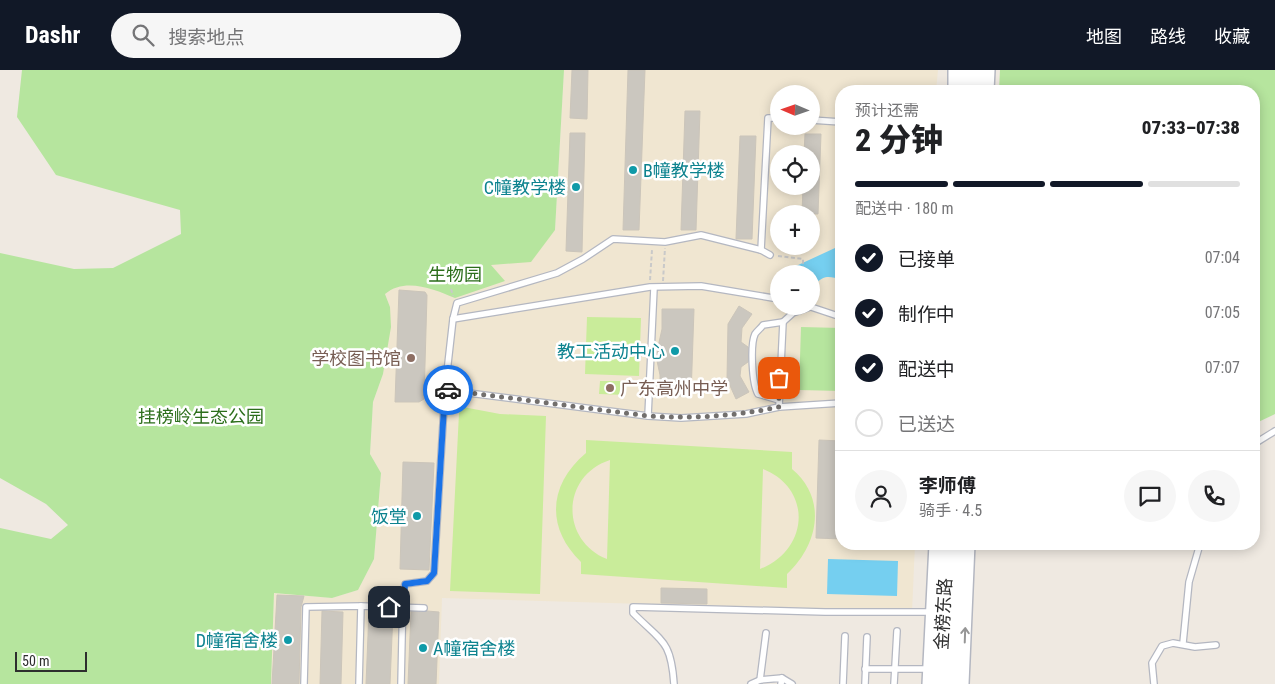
<!DOCTYPE html>
<html lang="zh">
<head>
<meta charset="utf-8">
<style>
  :root { --surface:#fff; --page:#f6f6f6; --text:#202124; --muted:#757577; --line:#e0e0e0; --accent:#111827 }
  body { margin:0; font-family:"Roboto Condensed","Noto Sans SC",sans-serif; background:var(--page); color:var(--text); height:100vh; display:flex; flex-direction:column; font-size:19px; white-space:nowrap }
  * { box-sizing:border-box; margin:0 }
  p { font-size:16px; color:var(--muted) }
  .icon { flex:none; width:28px; height:28px; fill:none; stroke:currentColor; stroke-width:2; stroke-linecap:round; stroke-linejoin:round }
  .map { position:relative; flex:1; overflow:hidden }
  .drawer { position:absolute; left:835px; top:15px; width:425px; height:465px; display:flex; flex-direction:column; background:var(--surface); border-radius:20px; box-shadow:0 2px 12px #0003 }
  .drawer>* { flex:none }
  .needle { width:32px; rotate:272deg }
  .tools { position:absolute; left:770px; top:15px; display:grid; gap:10px }
  .tools a { display:grid; place-items:center; width:50px; height:50px; border-radius:50%; background:var(--surface); box-shadow:0 2px 12px #0003; font-size:25px }
  .scale { position:absolute; left:15px; bottom:12px; width:72px; box-sizing:border-box; padding-left:5px; border:2px solid #2e2e2e; border-top:0; font-size:14px; line-height:18px; white-space:nowrap; color:#2e2e2e; -webkit-text-stroke:4px #fff; paint-order:stroke }
  .pin { position:absolute; display:grid; place-items:center; width:42px; height:42px; color:#fff; margin:-21px; border-radius:10px; box-shadow:0 2px 8px #0006 }
  .courier { position:absolute; display:grid; place-items:center; width:50px; height:50px; margin:-25px; border:4px solid #1a73e8; border-radius:50%; background:#fff; color:#222; box-shadow:0 1px 6px #0007 }
  .headline em { font-style:normal; font-weight:800 }
  .headline div { display:flex; flex-direction:column-reverse }
  .headline { display:flex; align-items:center; justify-content:space-between; height:85px; padding:0 20px }
  h1 { font-size:32px; font-weight:800; line-height:38px }
  .bar { display:grid; grid-template-columns:repeat(4,1fr); gap:8px 5px; align-content:center; height:60px; padding:0 20px }
  .bar i { height:6px; border-radius:4px; background:var(--line) }
  .bar .current { background:var(--accent) }
  .bar p { grid-column:span 4 }
  .line { display:flex; align-items:center; gap:12px; padding:0 20px; border-top:1px solid var(--line) }
  .line div { flex:1 }
  .round { display:grid; place-items:center; flex:none; width:52px; height:52px; border-radius:26px; background:var(--page) }
  ol { padding:0 20px; list-style:none }
  li { display:flex; align-items:center; gap:15px; height:55px }
  li p { margin-inline-start:auto }
  li .icon { padding:5px; border-radius:50%; background:var(--accent); color:#fff; stroke-width:4 }
  li:last-child { color:var(--muted) }
  li i { width:28px; height:28px; border:2px solid var(--line); border-radius:50% }
  header { display:flex; align-items:center; gap:30px; box-sizing:border-box; height:70px; padding:0 25px; background:var(--accent); color:#fff }
  header strong { font-size:24px }
  nav { display:flex; gap:28px; margin-inline-start:auto; font-size:18px }
  .search { width:350px; height:45px; background:var(--page); display:flex; align-items:center; gap:12px; box-sizing:border-box; padding:0 18px; border-radius:28px; color:var(--muted); font-size:19px }
  .map>svg:first-child { display:block }
</style>
</head>
<body>
<header>
<strong>Dashr</strong>
<div class="search"><svg class="icon" aria-label="search" viewBox="0 0 24 24"><circle cx="10" cy="10" r="6"/><path d="M15 15l6 6"/></svg>搜索地点</div>
<nav><a>地图</a><a>路线</a><a>收藏</a></nav>
</header>
<div class="map">
<svg width="1275" height="614" viewBox="0 0 1275 614">
  <rect width="100%" height="100%" fill="#efe9e1"/>
  <path fill="#f0e6d1" fill-rule="evenodd" d="M564,0H938L936,21H841V474H915L912,542L442,528L439,614H271L274,523L332,528L358,520L374,489L381,403L370,384L373,332L383,304L390,237L385,224L383,200L555,160ZM779,24H811V56H779ZM779,84H811V116H779ZM779,144H811V176H779ZM779,204H811V236H779Z"/>
  <g fill="#b6e59e">
    <path d="M22,0H564L555,160L531,192L491,195L505,211L455,228C434,219 405,207 385,224L390,237L391,257L383,304L373,332L370,384L381,403L374,489L358,520L332,528L274,523L271,614H0V458L51,469L68,455L46,434L0,408V183L74,199L113,198L181,164L180,140L56,105L17,47Z"/>
    <polygon points="1000,0 1275,0 1275,344 1254,354 1254,21 999,21"/>
    <polygon points="801,257 841,258 841,321 799,320"/>
  </g>
  <g fill="#c9ec9a" fill-rule="evenodd">
    <polygon points="587,247 641,248 639,306 585,304"/>
    <polygon points="600,311 625,311 625,325 599,324"/>
    <polygon points="463,337 500,344 546,346 540,524 450,521 459,343"/>
    <path d="M586,370L792,382V399C828,429 818,475 787,504V518L581,504V492C545,457 549,414 586,383ZM610,390L607,489C560,470 561,406 610,390ZM763,399C813,419 809,480 760,499Z"/>
  </g>
  <g fill="#75cff0">
    <path d="M841,170V209C830,207 825,204 815,214L811,213V204H795L796,196L835,178Z"/>
    <polygon points="828,489 898,491 897,526 827,524"/>
  </g>
  <g fill="#cbc7bf" stroke="#cbc5ba">
    <polygon points="572,0 588,0 587,49 570,48"/>
    <polygon points="628,0 645,0 639,160 623,160"/>
    <polygon points="685,41 700,41 696,160 681,160"/>
    <polygon points="570,63 585,63 582,182 566,181"/>
    <polygon points="805,64 821,64 818,144 802,144 803,116 811,116 811,84 804,84"/>
    <polygon points="740,66 756,66 752,169 736,169"/>
    <polygon points="399,220 425,222 427,225 424,329 419,332 395,332"/>
    <polygon points="739,236 752,244 742,258 741,272 748,277 748,292 741,297 740,306 749,322 736,329 727,309 728,254"/>
    <polygon points="662,239 694,239 691,326 660,326 660,305 656,286 662,259"/>
    <polygon points="819,370 841,371 841,469 816,468"/>
    <polygon points="403,392 434,393 429,500 400,499"/>
    <polygon points="661,518 707,519 707,534 661,533"/>
    <polygon points="277,525 304,526 301,537 299,614 272,614"/>
    <polygon points="322,541 343,542 341,614 320,614"/>
    <polygon points="369,541 393,542 390,614 366,614"/>
    <polygon points="427,541 439,542 436,614 408,614 411,542"/>
  </g>
  <g fill="none" stroke-linecap="round" stroke-linejoin="round">
    <defs>
      <g id="lane">
        <polyline points="811,50 841,52"/>
        <polyline points="761,180 768,48 779,48"/>
        <polyline points="808,236 841,247"/>
        <polyline points="453,249 650,217 701,216 779,229"/>
        <polyline points="445,320 648,346 681,348 746,344 779,337 841,333"/>
        <path d="M779,330L758,324C752,314 750,275 755,264C757,261 761,258 763,255L783,252"/>
        <polyline points="779,337 783,252 793,243 810,237"/>
        <polyline points="648,346 654,218"/>
        <polyline points="1254,374 1275,361"/>
        <polyline points="1183,573 1189,512 1200,474"/>
        <polyline points="865,599 930,599"/>
        <polyline points="782,608 792,614"/>
        <polyline points="760,610 766,563"/>
        <polyline points="304,614 306,537 361,536 424,538"/>
        <polyline points="359,614 361,536"/>
        <polyline points="401,614 403,522 405,514 427,511 434,503 445,320 453,249 457,233 557,203 583,189 613,169 665,172 701,165 761,180 770,185"/>
        <path d="M674,614C671,570 662,572 633,543V537L825,542H933"/>
        <polyline points="751,614 760,610 782,608 781,614"/>
        <polyline points="843,614 845,566"/>
        <polyline points="865,614 867,567"/>
        <polyline points="894,614 897,561"/>
        <polyline points="1154,614 1152,593 1162,576 1173,573 1195,577 1216,575"/>
      </g>
      <g id="street">
        <polyline points="954,21 954,0"/>
        <polyline points="988,21 989,0"/>
        <polyline points="928,614 935,474"/>
        <polyline points="963,614 969,474"/>
      </g>
      <g id="secondary">
        <polyline points="966,21 967,0"/>
        <polyline points="979,21 980,0"/>
        <polyline points="939,614 946,474"/>
        <polyline points="952,614 958,474"/>
      </g>
    </defs>
    <use href="#lane" stroke="#b4b7c1" stroke-width="8"/>
    <use href="#street" stroke="#b4b7c1" stroke-width="14"/>
    <use href="#secondary" stroke="#b4b7c1" stroke-width="19"/>
    <g stroke="#c9c9c9" stroke-width="2" stroke-dasharray="4 2.5" stroke-linecap="butt">
      <polyline points="778,186 803,189 803,204"/>
      <polyline points="650,210 652,180"/>
      <polyline points="663,211 665,178"/>
      <polyline points="451,219 453,226"/>
    </g>
    <use href="#lane" stroke="#fff" stroke-width="5.5"/>
    <use href="#street" stroke="#fff" stroke-width="11"/>
    <use href="#secondary" stroke="#fff" stroke-width="16"/>
  </g>
  <defs><path id="oneway-shaft" d="M-6 0H5M1.5-3L5.5 0L1.5 3" fill="none" stroke-width="1.6" stroke-linecap="round" stroke-linejoin="round" transform="scale(1.25)"/></defs>
  <use stroke="#969696" href="#oneway-shaft" transform="translate(965 565) rotate(-88)"/>
  <g fill="none" stroke-linecap="round" stroke-linejoin="round">
    <path stroke="#726f6d" stroke-width="5" stroke-dasharray="0 9" d="M448,320L648,346C692,349 735,346 779,337V308"/>
    <polyline stroke="#1a73e8" stroke-width="6" points="389,537 403,538 405,514 427,511 434,503 445,320 448,320"/>
  </g>
  <g fill="#0f9aa8" stroke="#fff" stroke-width="2">
    <circle cx="633" cy="100" r="5"/>
    <circle cx="576" cy="117" r="5"/>
    <circle cx="675" cy="281" r="5"/>
    <circle cx="417" cy="446" r="5"/>
    <circle cx="288" cy="570" r="5"/>
    <circle cx="423" cy="578" r="5"/>
  </g>
  <g fill="#8d6e63" stroke="#fff" stroke-width="2">
    <circle cx="411" cy="288" r="5"/>
    <circle cx="610" cy="318" r="5"/>
  </g>
  <g text-anchor="middle" dominant-baseline="central" stroke-width="5" stroke-linejoin="round" paint-order="stroke">
    <g font-size="18" fill="#0d838f" stroke="#fff" text-anchor="end">
      <text x="643" y="100" text-anchor="start">B幢教学楼</text>
      <text x="566" y="117">C幢教学楼</text>
      <text x="665" y="281">教工活动中心</text>
      <text x="407" y="446">饭堂</text>
      <text x="278" y="570">D幢宿舍楼</text>
      <text x="433" y="578" text-anchor="start">A幢宿舍楼</text>
    </g>
    <g font-size="18" fill="#2c6e1b" stroke="#fff">
      <text x="455" y="204">生物园</text>
      <text x="201" y="346">挂榜岭生态公园</text>
    </g>
    <g font-size="18" fill="#785e54" stroke="#fff" text-anchor="end">
      <text x="401" y="288">学校图书馆</text>
      <text x="620" y="318" text-anchor="start">广东高州中学</text>
    </g>
    <g font-size="18" fill="#2e2e2e" stroke="#fff">
      <text transform="translate(943 544) rotate(-87)">金榜东路</text>
    </g>
  </g>
</svg>
<div class="tools">
<a><svg class="needle" viewBox="-14 -14 28 28"><path d="M0-13l5 13h-10z" fill="#e53935"/><path d="M0 13l5-13h-10z" fill="#757577"/></svg></a>
<a><svg class="icon" aria-label="locate" viewBox="0 0 24 24"><circle cx="12" cy="12" r="6"/><path d="M12 2v4M12 18v4M2 12h4M18 12h4"/></svg></a>
<a>+</a>
<a>−</a>
</div>
<div class="scale">50 m</div>
<div class="pin" style="left:779px;top:308px;background:#ea580c"><svg class="icon" aria-label="bag" viewBox="0 0 24 24"><path d="M5 8h14l-1 12H6zM9 8a3 3 0 0 1 6 0"/></svg></div>
<div class="pin" style="left:389px;top:537px;background:#1f2937"><svg class="icon" aria-label="home" viewBox="0 0 24 24"><path d="M3 11l9-7 9 7M6 9v11h12V9"/></svg></div>
<div class="courier" style="left:448px;top:320px"><svg class="icon" aria-label="car" viewBox="0 0 24 24"><path d="M5 17H2v-5l4-1 3-4h7l3 4 3 1v5h-3M9 17h6M6 11h13"/><circle cx="7" cy="17" r="2"/><circle cx="17" cy="17" r="2"/></svg></div>
<section class="drawer">
<div class="headline"><div><h1>2 分钟</h1><p>预计还需</p></div><em>07:33–07:38</em></div>
<div class="bar"><i class="current"></i><i class="current"></i><i class="current"></i><i></i><p>配送中 · 180 m</p></div>
<ol>
<li><svg class="icon" aria-label="check" viewBox="0 0 24 24"><path d="M5 12l5 5 9-10"/></svg>已接单<p>07:04</p></li>
<li><svg class="icon" aria-label="check" viewBox="0 0 24 24"><path d="M5 12l5 5 9-10"/></svg>制作中<p>07:05</p></li>
<li><svg class="icon" aria-label="check" viewBox="0 0 24 24"><path d="M5 12l5 5 9-10"/></svg>配送中<p>07:07</p></li>
<li><i></i>已送达</li>
</ol>
<div class="line" style="height:90px"><a class="round"><svg class="icon" aria-label="person" viewBox="0 0 24 24"><circle cx="12" cy="8" r="4"/><path d="M4 21q1-7 8-7t8 7"/></svg></a><div><b>李师傅</b><p>骑手 · 4.5</p></div><a class="round"><svg class="icon" aria-label="chat" viewBox="0 0 24 24"><path d="M4 5h16v11H9l-5 4z"/></svg></a><a class="round"><svg class="icon" aria-label="phone" viewBox="0 0 24 24"><path d="M5 4h4l2 5-3 2q2 4 5 5l2-3 5 2v4C11 20 4 13 5 4z"/></svg></a></div>
</section>
</div>
</body>
</html>
